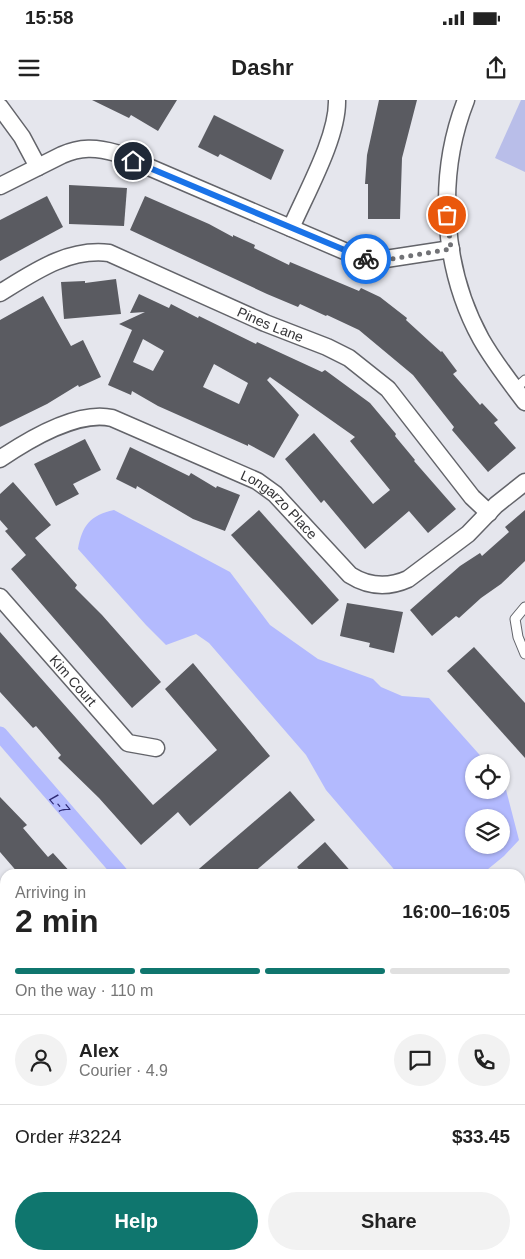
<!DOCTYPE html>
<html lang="en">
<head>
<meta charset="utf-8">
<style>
  :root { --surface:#fff; --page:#f2f2f2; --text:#222; --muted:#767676; --line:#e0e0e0; --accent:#0f766e }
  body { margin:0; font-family:Arial,sans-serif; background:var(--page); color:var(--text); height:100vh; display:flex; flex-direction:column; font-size:19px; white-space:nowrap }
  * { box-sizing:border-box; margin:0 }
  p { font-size:16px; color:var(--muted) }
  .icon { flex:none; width:28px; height:28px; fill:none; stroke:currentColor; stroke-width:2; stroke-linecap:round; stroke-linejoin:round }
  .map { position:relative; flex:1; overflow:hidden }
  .details { position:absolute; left:0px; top:769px; width:525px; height:391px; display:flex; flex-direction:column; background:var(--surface); border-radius:15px 15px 0 0; box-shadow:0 1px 4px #0004 }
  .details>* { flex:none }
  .fabs { position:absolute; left:465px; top:654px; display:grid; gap:10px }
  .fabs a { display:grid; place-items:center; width:45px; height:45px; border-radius:50%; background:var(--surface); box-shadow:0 1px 4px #0004; font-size:25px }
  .pin { position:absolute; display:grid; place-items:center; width:42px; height:42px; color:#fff; margin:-21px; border:2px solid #fff; border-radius:50%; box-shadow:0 1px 5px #0007 }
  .courier { position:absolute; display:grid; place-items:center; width:50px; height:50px; margin:-25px; border:4px solid #1a73e8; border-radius:50%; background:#fff; color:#222; box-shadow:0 1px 6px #0007 }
  .headline em { font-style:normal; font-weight:600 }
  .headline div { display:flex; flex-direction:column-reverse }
  .headline { display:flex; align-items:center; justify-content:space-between; height:85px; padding:0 15px }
  h1 { font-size:32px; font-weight:600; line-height:38px }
  .bar { display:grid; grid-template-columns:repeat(4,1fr); gap:8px 5px; align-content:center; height:60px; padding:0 15px }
  .bar i { height:6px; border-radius:4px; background:var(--line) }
  .bar .active { background:var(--accent) }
  .bar p { grid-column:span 4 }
  .line { display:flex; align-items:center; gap:12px; padding:0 15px; border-top:1px solid var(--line) }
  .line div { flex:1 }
  .round { display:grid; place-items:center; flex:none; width:52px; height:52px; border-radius:26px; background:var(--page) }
  .action { display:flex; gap:10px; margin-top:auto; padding:10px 15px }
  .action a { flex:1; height:58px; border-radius:30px; background:var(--accent); color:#fff; font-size:20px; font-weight:600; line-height:58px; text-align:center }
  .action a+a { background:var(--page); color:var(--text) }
  .status { display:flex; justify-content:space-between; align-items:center; height:35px; padding:0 25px; background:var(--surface); direction:ltr }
  .status svg { height:14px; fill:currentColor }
  header { display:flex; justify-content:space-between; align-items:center; height:65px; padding:0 15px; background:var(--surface); font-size:22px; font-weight:600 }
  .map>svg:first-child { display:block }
</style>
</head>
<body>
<div class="status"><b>15:58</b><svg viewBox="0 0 49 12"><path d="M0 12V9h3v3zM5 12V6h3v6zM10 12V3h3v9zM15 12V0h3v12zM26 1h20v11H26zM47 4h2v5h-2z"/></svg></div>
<header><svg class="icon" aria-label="menu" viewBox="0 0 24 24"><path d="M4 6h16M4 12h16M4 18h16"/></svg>Dashr<svg class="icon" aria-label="share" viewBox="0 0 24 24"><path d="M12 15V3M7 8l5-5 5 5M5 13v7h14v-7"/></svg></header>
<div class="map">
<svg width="525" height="1159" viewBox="0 0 525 1159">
  <rect width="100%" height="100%" fill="#e5e6ed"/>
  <polygon fill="#b9bee9" points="521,0 525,0 525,72 495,58"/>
  <path fill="#b3bafe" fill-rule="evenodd" d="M114,410L230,472L270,525L318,559L373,579L381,587L402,596L429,598L486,662H474V690H501V679L504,682L519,740L504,756L482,774H398L326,690L306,655L209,543L196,534L166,545L146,525L78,449C82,426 90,415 114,410ZM474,718H501V745H474Z"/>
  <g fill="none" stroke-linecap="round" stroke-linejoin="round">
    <g stroke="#b3bafe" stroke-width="15">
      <path id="s1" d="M0,634L121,774"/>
      <polyline points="453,1155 456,1159"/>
    </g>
  </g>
  <g fill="#5a5b61" fill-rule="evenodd">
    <polygon points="92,0 177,0 158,31 131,15 129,18"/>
    <polygon points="379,0 417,0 402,58 400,119 368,119 368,84 365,84 367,55"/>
    <polygon points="214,15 284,50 271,80 220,54 218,57 198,47"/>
    <polygon points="69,85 127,88 124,126 69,124"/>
    <polygon points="47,96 63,127 0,161 0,120"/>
    <polygon points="145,96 209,124 233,137 233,135 255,145 254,148 289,165 290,162 359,191 361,188 380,197 407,218 406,220 441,252 442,251 457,271 453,274 480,305 482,303 498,320 494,323 516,348 488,372 452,330 454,327 413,275 359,230 327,215 326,216 300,204 298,207 267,194 130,130"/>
    <polygon points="116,179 121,214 64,219 61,182 85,181 85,183"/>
    <path d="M139,194L169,208L171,204L198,218L199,216L256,244L257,242L322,272L325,270L370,303L396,334L395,336L415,360L414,361L456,409L428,433L409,411L365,449L324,400L321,403L285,359L314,333L373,404L390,390L350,341L355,337L270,277L267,280L299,315L274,358L248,344V346L158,306L132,291L131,295L108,285L132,230L119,224L145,212L130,213ZM143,239L164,251L153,271L133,262ZM214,264L248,283L239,304L203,287Z"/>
    <polygon points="43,196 71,246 83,240 101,277 79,287 78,285 47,304 0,327 0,220"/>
    <polygon points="85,339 101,370 73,384 79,394 56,406 34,364"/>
    <polygon points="130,347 189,376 191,373 216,388 217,386 240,395 225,431 193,419 137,386 136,389 116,379"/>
    <polygon points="13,382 51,425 35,438 77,485 75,488 102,515 161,582 132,608 11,469 26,455 5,431 8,429 0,420 0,394"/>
    <polygon points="259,410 339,500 312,525 231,435"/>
    <polygon points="525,410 525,461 501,484 481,498 459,518 456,516 432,536 410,510 460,466 480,453 482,456 509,432 505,427"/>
    <polygon points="347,503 403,512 394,553 369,547 370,543 340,536"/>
    <polygon points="0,532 153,705 217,650 165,589 193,563 270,656 190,726 178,712 141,745 99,698 58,658 61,655 36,626 33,628 0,592"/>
    <polygon points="474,547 525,603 525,658 447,571"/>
    <polygon points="290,691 315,720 252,774 193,774"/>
    <polygon points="0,697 27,725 23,728 48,757 53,753 72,774 19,774 0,752"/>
    <polygon points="325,742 353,774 303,774 297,767"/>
  </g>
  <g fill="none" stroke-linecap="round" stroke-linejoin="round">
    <defs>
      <g id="lane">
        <polyline points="515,289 525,280"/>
        <polyline points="525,507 515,519 518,537 525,554"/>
        <polyline points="520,970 525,976"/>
        <polyline points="520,1036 525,1039"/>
        <polyline points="120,1155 123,1159"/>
        <polyline points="308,1155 312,1159"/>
      </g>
      <g id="street">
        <path d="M466,0C436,76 442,168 481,239C494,262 510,282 525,302"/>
        <polyline points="0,7 22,37 38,67"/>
        <path d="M0,86L62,55C80,47 96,47 116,53L356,156L379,160L451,149"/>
        <path d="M291,128C306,93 338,37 337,0"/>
        <path id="s2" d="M0,193C34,172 68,148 109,153L265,223L327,247L349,258L388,289L472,397L489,413"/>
        <path id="s3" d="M0,359C28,340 78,310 112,318L257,381L275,394L350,475C369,487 388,488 408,479L468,434L496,405L525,382"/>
        <path id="s4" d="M0,497L128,643L156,648"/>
        <polyline points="0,795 5,801"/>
        <polyline points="0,931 5,927"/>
      </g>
      <polyline id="secondary" points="520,1151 525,1146"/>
    </defs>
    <use href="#lane" stroke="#63646a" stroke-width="11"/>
    <use href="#street" stroke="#63646a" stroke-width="19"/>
    <use href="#secondary" stroke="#63646a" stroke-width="26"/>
    <use href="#lane" stroke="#fff" stroke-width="9"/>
    <use href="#street" stroke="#fff" stroke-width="16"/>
    <use href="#secondary" stroke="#eaecfb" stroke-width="24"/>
  </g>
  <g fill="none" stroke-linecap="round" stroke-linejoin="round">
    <polyline stroke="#717276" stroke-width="5" stroke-dasharray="0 9" points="366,159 391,159 451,149 447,115"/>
    <polyline stroke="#1a73e8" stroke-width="6" points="133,61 366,159"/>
  </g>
  <g text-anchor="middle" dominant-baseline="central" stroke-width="5" stroke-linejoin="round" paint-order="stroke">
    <g font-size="14" fill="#333336" stroke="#f3f4fb">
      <text stroke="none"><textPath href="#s2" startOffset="295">Pines Lane</textPath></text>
      <text stroke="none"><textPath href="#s3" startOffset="312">Longarzo Place</textPath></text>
      <text stroke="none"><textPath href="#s4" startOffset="111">Kim Court</textPath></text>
    </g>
    <g font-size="15" font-style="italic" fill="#2c2873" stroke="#f3f4fb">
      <text stroke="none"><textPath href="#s1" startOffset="92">L-7</textPath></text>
    </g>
  </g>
</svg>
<div class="fabs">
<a><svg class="icon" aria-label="locate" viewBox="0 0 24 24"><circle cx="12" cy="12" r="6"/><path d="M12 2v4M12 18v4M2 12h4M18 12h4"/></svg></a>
<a><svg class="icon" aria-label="layers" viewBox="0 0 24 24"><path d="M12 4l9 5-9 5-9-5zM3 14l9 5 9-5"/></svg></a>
</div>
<div class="pin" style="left:447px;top:115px;background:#ea580c"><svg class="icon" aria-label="bag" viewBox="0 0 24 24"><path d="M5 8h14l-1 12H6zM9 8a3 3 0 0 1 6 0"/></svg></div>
<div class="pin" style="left:133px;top:61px;background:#1f2937"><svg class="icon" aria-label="home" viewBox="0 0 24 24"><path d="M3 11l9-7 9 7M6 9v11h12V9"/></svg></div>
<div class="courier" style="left:366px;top:159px"><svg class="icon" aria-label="bike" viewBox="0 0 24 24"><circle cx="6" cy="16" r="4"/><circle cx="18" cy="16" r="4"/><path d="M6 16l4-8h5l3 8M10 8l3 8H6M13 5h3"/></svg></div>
<section class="details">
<div class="headline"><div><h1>2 min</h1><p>Arriving in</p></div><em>16:00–16:05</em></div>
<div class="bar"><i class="active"></i><i class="active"></i><i class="active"></i><i></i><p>On the way · 110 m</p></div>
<div class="line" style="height:90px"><a class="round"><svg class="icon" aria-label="person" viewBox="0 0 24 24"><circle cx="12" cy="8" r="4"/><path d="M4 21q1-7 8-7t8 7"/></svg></a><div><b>Alex</b><p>Courier · 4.9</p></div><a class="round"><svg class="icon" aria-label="chat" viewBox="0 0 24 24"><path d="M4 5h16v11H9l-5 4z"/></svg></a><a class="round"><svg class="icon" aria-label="phone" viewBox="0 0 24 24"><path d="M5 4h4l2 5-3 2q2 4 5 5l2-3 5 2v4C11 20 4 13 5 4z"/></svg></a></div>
<div class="line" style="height:65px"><div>Order #3224</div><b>$33.45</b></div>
<div class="action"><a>Help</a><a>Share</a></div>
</section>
</div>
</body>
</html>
